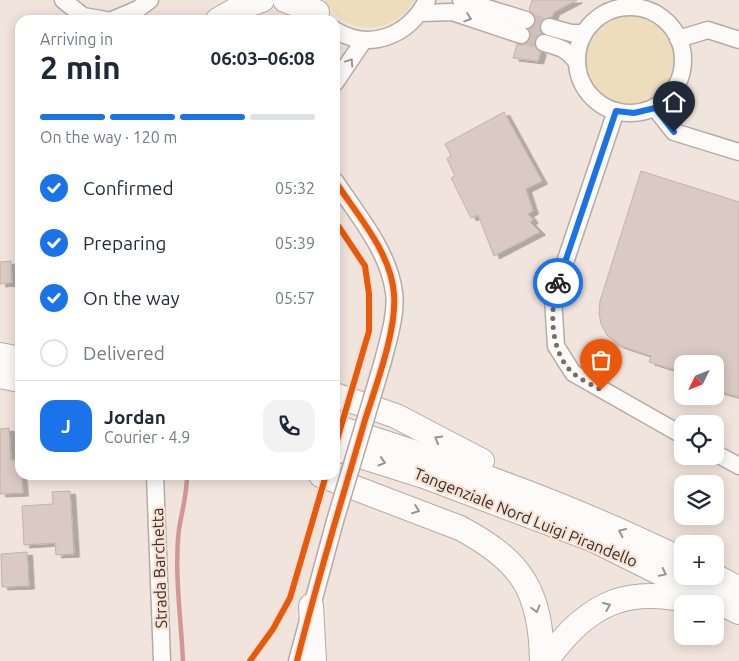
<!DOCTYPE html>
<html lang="en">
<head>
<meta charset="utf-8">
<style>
  :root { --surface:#fff; --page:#f2f2f3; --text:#1f2937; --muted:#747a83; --line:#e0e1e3; --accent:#1a73e8 }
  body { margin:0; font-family:Ubuntu,sans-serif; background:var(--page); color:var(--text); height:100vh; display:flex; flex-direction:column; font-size:19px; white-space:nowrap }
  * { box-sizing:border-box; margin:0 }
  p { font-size:16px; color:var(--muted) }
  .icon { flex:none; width:28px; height:28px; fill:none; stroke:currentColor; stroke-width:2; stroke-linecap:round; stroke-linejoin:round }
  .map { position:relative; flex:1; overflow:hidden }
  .panel { position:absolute; left:15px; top:15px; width:325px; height:465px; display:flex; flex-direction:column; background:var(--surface); border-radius:15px; box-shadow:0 2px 12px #0003 }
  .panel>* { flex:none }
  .needle { width:32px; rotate:227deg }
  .controls { position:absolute; left:674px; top:355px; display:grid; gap:10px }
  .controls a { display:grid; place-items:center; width:50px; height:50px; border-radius:10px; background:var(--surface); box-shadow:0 2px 12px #0003; font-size:25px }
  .pin { position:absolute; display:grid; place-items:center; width:42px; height:42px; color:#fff; margin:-51px -21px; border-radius:50% 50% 50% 0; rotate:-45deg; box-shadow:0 0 5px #0007 }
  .pin .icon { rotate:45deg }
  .courier { position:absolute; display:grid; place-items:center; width:50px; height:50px; margin:-25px; border:4px solid #1a73e8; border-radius:50%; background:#fff; color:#222; box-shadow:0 1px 6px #0007 }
  .headline em { font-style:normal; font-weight:700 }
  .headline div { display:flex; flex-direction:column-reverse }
  .headline { display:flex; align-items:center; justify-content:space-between; height:85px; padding:0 25px }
  h1 { font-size:32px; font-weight:700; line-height:38px }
  .bar { display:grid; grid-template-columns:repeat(4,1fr); gap:8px 5px; align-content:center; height:60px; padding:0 25px }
  .bar i { height:6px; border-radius:4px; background:var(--line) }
  .bar .selected { background:var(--accent) }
  .bar p { grid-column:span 4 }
  .line { display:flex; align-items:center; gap:12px; padding:0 25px; border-top:1px solid var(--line) }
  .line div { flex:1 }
  .round { display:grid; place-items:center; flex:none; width:52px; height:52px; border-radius:15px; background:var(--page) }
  ol { padding:0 25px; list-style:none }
  li { display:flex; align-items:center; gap:15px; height:55px }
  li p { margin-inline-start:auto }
  li .icon { padding:5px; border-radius:50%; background:var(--accent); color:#fff; stroke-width:4 }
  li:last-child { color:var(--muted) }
  li i { width:28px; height:28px; border:2px solid var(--line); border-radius:50% }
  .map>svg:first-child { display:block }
</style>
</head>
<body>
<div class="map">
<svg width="739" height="661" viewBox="0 0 739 661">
  <defs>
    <filter id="shadow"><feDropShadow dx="5.5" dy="3" stdDeviation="0" flood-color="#0004"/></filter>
  </defs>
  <rect width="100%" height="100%" fill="#f1e4dc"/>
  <g fill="#eeddbc">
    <path d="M325,0H414C394,36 344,37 325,0Z"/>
    <circle cx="630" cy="60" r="45"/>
  </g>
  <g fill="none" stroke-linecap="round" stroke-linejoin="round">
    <path stroke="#d19797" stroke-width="4.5" d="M183,661C181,618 174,572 179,529C182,510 187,495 187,475"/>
  </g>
  <g fill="#dbc9c3" stroke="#bfb4af" filter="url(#shadow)">
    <polygon points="532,0 577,0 554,12 552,17 542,20 539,25 541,33 534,41 535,46 541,52 538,61 513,58 517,44 523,45 530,39 529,29 536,22 534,14 529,10"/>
    <polygon points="504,112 542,181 526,189 533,211 528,214 533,220 530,222 540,232 494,256 478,215 471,218 451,178 455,176 447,159 451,156 445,144"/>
    <polygon points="641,171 739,202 739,397 715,390 715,364 682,364 682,372 649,362 651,356 618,345 607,335 601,324 599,313 600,301"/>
    <polygon points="11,261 12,283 0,284 0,262"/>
    <polygon points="9,428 11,460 20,459 23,493 0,494 0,429"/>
    <polygon points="70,491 74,554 56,555 55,543 24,545 22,506 53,504 52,492"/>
    <polygon points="27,552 29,586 2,587 1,554"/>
  </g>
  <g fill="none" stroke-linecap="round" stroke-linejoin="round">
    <g stroke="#ccc0b8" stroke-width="16" stroke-dasharray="16 8" stroke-linecap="butt">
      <polyline points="526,20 549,27"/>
      <polyline points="521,35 544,43"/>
    </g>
    <defs>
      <g id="minor">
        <polyline points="63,0 83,16 106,20"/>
        <polyline points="461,0 526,20"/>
        <circle cx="630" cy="60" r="53"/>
        <polyline points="420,13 452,12 521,35"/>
        <polyline points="112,20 138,9 150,0"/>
        <polyline points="549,27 571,33 584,33"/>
        <path d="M335,30C371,52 409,35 427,0"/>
        <polyline points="678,39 708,30 739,40"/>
        <path d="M544,43C559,47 568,49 577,63"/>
        <polyline points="335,83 364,40"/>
        <polyline points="655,108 674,132 739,152"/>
        <polyline points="616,111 553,298 556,346 573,373 682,435"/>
        <path d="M335,181C358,216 388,250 394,292C397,314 388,340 383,361"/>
        <polyline points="715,453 739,466"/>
        <polyline points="155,475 162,661"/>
        <polyline points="297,661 335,521"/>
      </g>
      <g id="highway">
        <polyline points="285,0 317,12"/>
        <polyline points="218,20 239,8 262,0"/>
        <polyline points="0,355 20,359"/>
        <polyline points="0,376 20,380"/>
        <polyline points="335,395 396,416 482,461"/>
        <path d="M335,427C454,464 571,505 682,560"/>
        <polyline points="335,448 424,476 594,540 739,612"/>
        <path d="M321,475L460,528C522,561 541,591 542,661"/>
        <polyline points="715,576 739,589"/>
        <polyline points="311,606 314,661"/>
        <path d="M546,661C589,600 631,584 703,604"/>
      </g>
    </defs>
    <use href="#minor" stroke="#b5aba6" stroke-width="19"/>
    <use href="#highway" stroke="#b5aba6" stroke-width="26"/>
    <use href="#minor" stroke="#fdfbfa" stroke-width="16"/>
    <use href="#highway" stroke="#fdfbfa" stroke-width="24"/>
    <defs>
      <polyline id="minor-bridge" points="335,521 383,361"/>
    </defs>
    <use href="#minor-bridge" stroke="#b5aba6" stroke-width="19" stroke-linecap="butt"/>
    <use href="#minor-bridge" stroke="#fdfbfa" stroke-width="16"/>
    <defs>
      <g id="cycleway">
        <polyline points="335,221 365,266 369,294 369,331 335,447"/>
        <polyline points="250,661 273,629 290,598 326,475"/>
        <path d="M297,661C317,580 342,500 365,420C376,385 397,330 394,294C391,252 357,215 335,181"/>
      </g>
    </defs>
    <use href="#cycleway" stroke="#f9e2d4" stroke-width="9"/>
    <use href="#cycleway" stroke="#e8590c" stroke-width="6"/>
  </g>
  <defs><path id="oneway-chevron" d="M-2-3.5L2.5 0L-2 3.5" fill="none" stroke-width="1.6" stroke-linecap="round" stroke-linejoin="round" transform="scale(1.25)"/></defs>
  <g stroke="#9a9492">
    <use href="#oneway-chevron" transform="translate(468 18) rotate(19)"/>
    <use href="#oneway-chevron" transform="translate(350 62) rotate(-56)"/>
    <use href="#oneway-chevron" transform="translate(438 439) rotate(-150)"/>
    <use href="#oneway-chevron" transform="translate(382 462) rotate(17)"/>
    <use href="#oneway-chevron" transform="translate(416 510) rotate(21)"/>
    <use href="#oneway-chevron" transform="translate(622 532) rotate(-155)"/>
    <use href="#oneway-chevron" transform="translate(663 573) rotate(26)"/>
    <use href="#oneway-chevron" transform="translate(607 606) rotate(-23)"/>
    <use href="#oneway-chevron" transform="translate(536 609) rotate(74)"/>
  </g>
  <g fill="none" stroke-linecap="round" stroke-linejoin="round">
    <path stroke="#786e68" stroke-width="5" stroke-dasharray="0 9" d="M558,283C549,310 550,354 574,374C582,380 592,385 601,390"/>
    <polyline stroke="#1a73e8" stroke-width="6" points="558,283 616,111 634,113 655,108 674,132"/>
  </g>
  <g text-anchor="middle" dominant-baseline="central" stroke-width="4.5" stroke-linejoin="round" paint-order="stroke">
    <g font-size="16" fill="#372e29" stroke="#f9e2d4">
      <text transform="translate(526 517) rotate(22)">Tangenziale Nord Luigi Pirandello</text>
      <text transform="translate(159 568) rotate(-92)">Strada Barchetta</text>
    </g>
  </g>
</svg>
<div class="controls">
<a><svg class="needle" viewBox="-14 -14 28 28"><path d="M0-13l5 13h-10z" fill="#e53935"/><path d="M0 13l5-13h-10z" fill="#747a83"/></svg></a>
<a><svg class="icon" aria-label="locate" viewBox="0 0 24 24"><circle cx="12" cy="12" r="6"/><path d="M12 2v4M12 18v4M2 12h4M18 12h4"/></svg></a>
<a><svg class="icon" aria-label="layers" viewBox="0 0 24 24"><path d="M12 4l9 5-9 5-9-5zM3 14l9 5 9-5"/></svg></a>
<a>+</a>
<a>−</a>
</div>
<div class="pin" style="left:601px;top:390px;background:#ea580c"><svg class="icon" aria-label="bag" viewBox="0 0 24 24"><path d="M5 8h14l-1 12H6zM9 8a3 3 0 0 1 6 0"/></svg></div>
<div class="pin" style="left:674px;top:132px;background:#1f2937"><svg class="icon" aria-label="home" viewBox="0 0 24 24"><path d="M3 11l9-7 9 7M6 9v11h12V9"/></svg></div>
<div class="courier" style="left:558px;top:283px"><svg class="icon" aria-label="bike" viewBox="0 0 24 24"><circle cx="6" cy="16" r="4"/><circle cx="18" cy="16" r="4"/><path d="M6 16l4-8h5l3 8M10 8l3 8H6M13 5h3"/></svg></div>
<section class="panel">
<div class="headline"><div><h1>2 min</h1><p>Arriving in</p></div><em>06:03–06:08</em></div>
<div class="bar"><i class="selected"></i><i class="selected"></i><i class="selected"></i><i></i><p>On the way · 120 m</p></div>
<ol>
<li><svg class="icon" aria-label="check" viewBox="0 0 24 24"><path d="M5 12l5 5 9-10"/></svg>Confirmed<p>05:32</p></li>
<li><svg class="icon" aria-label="check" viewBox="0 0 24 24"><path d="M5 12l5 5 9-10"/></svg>Preparing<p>05:39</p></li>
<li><svg class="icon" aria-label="check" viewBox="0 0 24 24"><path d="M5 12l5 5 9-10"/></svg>On the way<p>05:57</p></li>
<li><i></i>Delivered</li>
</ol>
<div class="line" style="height:90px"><b class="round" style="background:var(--accent);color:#fff">J</b><div><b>Jordan</b><p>Courier · 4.9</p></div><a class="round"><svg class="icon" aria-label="phone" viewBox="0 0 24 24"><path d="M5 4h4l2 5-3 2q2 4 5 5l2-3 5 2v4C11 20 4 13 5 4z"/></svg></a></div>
</section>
</div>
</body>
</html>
